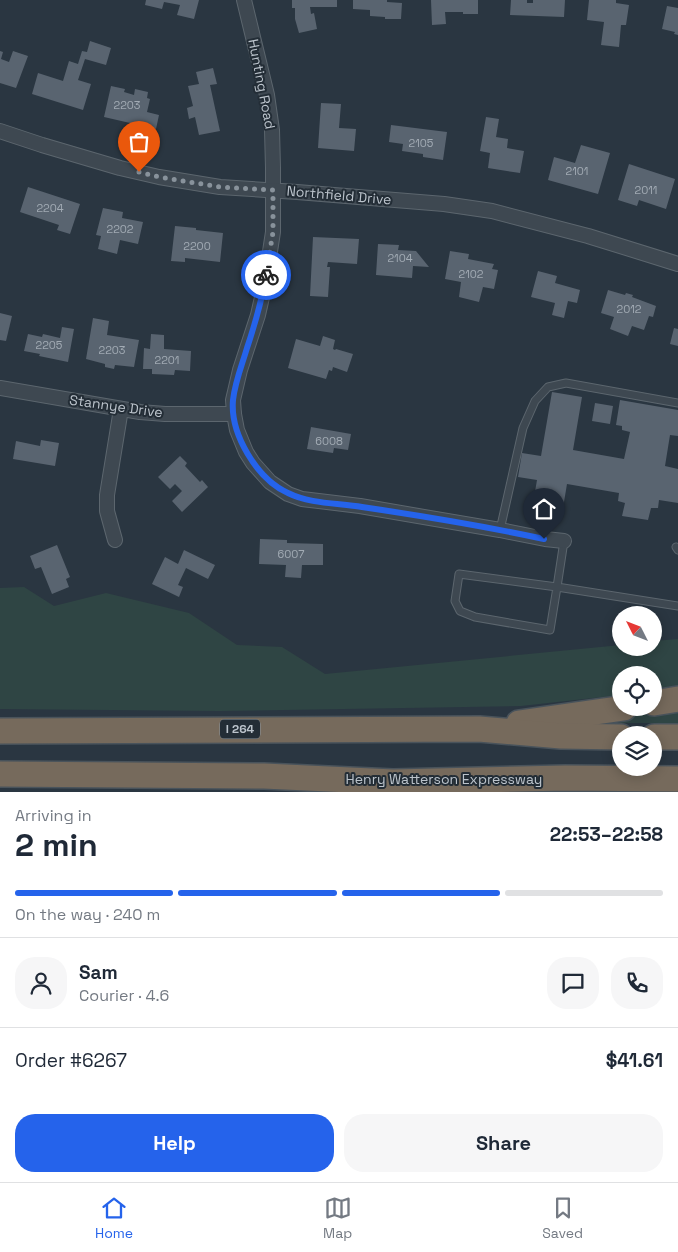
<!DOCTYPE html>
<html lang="en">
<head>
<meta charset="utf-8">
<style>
  :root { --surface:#fff; --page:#f6f6f7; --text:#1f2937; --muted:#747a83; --line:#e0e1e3; --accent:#2563eb }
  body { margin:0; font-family:"Space Grotesk",sans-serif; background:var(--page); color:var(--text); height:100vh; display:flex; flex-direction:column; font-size:19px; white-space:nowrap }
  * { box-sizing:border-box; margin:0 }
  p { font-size:16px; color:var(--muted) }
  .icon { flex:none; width:28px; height:28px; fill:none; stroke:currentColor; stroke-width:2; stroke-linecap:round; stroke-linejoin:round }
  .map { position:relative; height:792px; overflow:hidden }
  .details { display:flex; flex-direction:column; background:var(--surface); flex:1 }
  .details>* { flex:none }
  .needle { width:32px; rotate:312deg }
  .controls { position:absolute; left:612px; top:606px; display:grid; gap:10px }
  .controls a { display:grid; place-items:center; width:50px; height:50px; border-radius:50%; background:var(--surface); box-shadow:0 2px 12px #0003; font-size:25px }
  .pin { position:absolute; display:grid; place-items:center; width:42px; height:42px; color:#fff; margin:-51px -21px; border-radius:50% 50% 50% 0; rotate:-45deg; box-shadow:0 0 5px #0007 }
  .pin .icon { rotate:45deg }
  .courier { position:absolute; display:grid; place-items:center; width:50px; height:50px; margin:-25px; border:4px solid #2563eb; border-radius:50%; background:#fff; color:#222; box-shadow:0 1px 6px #0007 }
  .overview em { font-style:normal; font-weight:700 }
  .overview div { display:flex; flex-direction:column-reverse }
  .overview { display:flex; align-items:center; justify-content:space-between; height:85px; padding:0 15px }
  h1 { font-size:32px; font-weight:700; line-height:38px }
  .bar { display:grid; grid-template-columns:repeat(4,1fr); gap:8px 5px; align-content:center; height:60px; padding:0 15px }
  .bar i { height:6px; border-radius:4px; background:var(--line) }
  .bar .selected { background:var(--accent) }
  .bar p { grid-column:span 4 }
  .line { display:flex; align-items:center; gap:12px; padding:0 15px; border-top:1px solid var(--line) }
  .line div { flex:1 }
  .round { display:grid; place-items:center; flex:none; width:52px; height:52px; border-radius:20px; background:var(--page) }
  .cta { display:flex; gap:10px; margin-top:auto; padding:10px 15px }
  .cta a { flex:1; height:58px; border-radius:20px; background:var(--accent); color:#fff; font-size:20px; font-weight:700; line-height:58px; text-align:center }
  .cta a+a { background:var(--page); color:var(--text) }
  .menu { display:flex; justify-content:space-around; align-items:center; height:70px; border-top:1px solid var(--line); background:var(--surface); font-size:14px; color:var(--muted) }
  .menu a { display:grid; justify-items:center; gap:2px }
  .menu .selected { color:var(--accent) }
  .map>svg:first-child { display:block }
</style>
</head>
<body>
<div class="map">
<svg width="678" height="792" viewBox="0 0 678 792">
  <rect width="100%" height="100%" fill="#2a3641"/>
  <g fill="#2f4544">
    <polygon points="24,587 54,606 106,593 189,613 237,645 282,647 325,674 621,645 621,648 654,648 654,641 678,639 678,685 654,689 654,675 621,675 621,695 521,706 219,711 0,709 0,588"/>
    <polygon points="678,706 678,723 607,723 607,718"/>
  </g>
  <g fill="#596470">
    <polygon points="146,0 199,0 194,19 177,15 180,5 164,2 162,9 145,5"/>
    <polygon points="292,0 337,0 337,7 310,7 311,14 314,13 317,29 299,33 295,19 295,8 292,8"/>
    <polygon points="353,0 387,0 387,2 402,3 401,19 385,19 385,17 370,16 370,10 353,9"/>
    <polygon points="431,0 478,0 478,14 463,14 463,12 445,12 446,24 432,25"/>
    <polygon points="511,0 527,0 527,3 533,3 533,0 565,0 564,17 510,15"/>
    <polygon points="589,0 616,0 616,3 629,5 626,25 621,25 619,47 601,45 604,22 587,20"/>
    <polygon points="667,6 678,8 678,35 674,34 675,32 662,29"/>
    <polygon points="90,41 111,48 106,65 85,59 78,80 91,84 83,110 32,94 38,73 63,81 69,61 78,64 82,51 87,52"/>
    <polygon points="0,51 3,52 1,59 9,62 13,51 28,56 16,88 0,83"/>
    <polygon points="213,68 217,84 210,85 220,131 199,135 195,117 189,119 187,108 193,106 188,86 199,84 196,72"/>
    <polygon points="111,86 125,89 124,92 134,95 135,89 148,92 147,98 150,99 147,112 159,115 156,129 104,117"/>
    <polygon points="321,103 341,104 339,128 356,129 354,151 318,148"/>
    <polygon points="486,117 499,119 496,137 508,139 507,148 524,151 520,173 488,168 490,153 480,151"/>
    <polygon points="391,125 447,132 443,160 423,157 423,154 402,151 403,144 389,142"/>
    <polygon points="581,145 610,153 598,194 548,180 554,157 575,163"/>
    <polygon points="629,164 675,179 666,209 639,200 637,206 618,200"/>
    <polygon points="28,187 80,204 70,234 57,230 59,225 20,212"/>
    <polygon points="103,208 123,212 122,218 143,222 138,244 120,240 117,254 98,249 101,236 96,235"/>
    <polygon points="175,226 196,228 196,230 223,233 220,262 185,258 185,262 171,261"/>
    <polygon points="313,237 359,239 357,264 328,262 327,267 330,267 328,297 310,296"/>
    <polygon points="378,244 399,245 398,250 416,251 429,267 413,266 412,278 376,275"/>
    <polygon points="450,251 469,254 468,259 494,264 492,269 498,270 494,289 483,287 479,302 459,297 461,282 445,279"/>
    <polygon points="538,271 557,276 555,283 580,290 577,303 568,301 564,318 552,315 555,303 531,297"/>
    <polygon points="608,290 625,295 626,293 633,295 632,297 656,306 653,317 649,316 644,330 632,326 628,336 610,329 614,317 601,313"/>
    <polygon points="0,313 12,316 6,341 0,340"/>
    <polygon points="93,318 109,321 107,335 139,340 134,367 115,365 114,369 105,367 105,364 86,359"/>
    <polygon points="62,327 74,329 68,362 39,356 40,354 24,351 28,334 42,337 43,334 60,338"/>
    <polygon points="674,328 678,329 678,346 670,344"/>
    <polygon points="151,334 164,335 164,349 191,351 190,371 175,370 174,375 152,374 152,369 143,369 144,348 150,349"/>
    <polygon points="323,336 335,340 333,349 335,350 336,349 353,354 347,372 333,367 332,371 329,370 326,379 288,368 296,339 320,346"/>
    <polygon points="552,392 582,397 573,450 624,459 630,432 622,430 622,426 616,425 620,400 678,410 678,436 670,435 665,466 678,469 678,503 659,500 658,508 651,508 648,520 622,516 625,503 618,501 619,493 567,484 561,520 531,515 537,480 518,477 522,453 541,456"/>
    <polygon points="595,403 613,406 610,424 592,421"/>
    <polygon points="311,427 351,434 348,450 334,448 333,453 307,449"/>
    <polygon points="41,440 59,443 55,466 13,459 16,441 40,446"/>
    <polygon points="180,456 187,463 185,466 200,482 202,480 208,487 182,512 172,501 182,491 175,484 170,489 158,477"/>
    <polygon points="260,539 287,540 287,543 323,544 323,565 302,565 301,578 285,577 286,565 259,564"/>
    <polygon points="57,545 70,577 66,579 69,587 52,594 41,567 35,569 30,556"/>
    <polygon points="184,550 215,565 208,579 186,568 178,585 183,587 179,597 152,584 165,557 178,564"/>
  </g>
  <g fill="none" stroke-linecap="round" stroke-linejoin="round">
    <defs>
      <g id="lane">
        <polyline points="500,530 523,428 535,401 548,387 566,383 678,403"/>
        <polyline points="564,541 557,587 459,574 455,601 460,611 475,617 550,630 557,587 678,606"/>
        <polyline points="676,547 678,550"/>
      </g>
      <g id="street">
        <polyline points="244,0 267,95 272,130 273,168 273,232 265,284 258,315 240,370 233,400 234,414 237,430 246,452 253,463 270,482 288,494 302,499 360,506 500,530 545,539 564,541"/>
        <polyline points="0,131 42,145 120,168 159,177 220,187 297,192 444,204 492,211 588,236 678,264"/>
        <polyline points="0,388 140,412 165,414 234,414"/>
        <polyline points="115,540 107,511 107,495 121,409"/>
      </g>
      <g id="highway">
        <polyline points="654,703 678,699"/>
        <polyline points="519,723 624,708"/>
        <polyline points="0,731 479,729 561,736 621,737"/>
        <polyline points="654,737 678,737"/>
        <polyline points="0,774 264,776 393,782 565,778 678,779"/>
      </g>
    </defs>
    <use href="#lane" stroke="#5c666e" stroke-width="9"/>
    <use href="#street" stroke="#5c666e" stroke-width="16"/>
    <use href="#highway" stroke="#49535b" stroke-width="28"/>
    <use href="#lane" stroke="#3e4851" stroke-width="7"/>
    <use href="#street" stroke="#3e4851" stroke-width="14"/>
    <use href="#highway" stroke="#766a5c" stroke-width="25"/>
  </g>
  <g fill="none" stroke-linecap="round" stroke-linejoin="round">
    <polyline stroke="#88929b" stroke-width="5" stroke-dasharray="0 9" points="139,172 159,177 220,187 273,190 273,232 266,275"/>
    <path stroke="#2563eb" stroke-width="6" d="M266,275C262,300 255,324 247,348C242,365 235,382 233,400C230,434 257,479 288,493C310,504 337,503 362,507C423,516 484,526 544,539"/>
  </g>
  <g text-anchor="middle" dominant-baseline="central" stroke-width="4" stroke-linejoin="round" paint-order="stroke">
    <g font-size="11" fill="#a2abb4">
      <text x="127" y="105">2203</text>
      <text x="421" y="143">2105</text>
      <text x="577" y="171">2101</text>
      <text x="646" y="190">2011</text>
      <text x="50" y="208">2204</text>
      <text x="120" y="229">2202</text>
      <text x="197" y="246">2200</text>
      <text x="400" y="258">2104</text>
      <text x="471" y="274">2102</text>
      <text x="629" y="309">2012</text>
      <text x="49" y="345">2205</text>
      <text x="112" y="350">2203</text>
      <text x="167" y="360">2201</text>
      <text x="329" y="441">6008</text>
      <text x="291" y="554">6007</text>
    </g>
    <rect fill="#232d36" stroke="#8d969e" stroke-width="1" x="220" y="719.5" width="40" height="19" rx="4"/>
    <g font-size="12" font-weight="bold" fill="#bbc3cb">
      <text x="240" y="729">I 264</text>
    </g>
    <g font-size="14" fill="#bbc3cb" stroke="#232d36">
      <text transform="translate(262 84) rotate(79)">Hunting Road</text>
      <text transform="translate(339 195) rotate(5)">Northfield Drive</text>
      <text transform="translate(116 406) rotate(8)">Stannye Drive</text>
      <text x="444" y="779">Henry Watterson Expressway</text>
    </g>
  </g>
</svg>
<div class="controls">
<a><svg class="needle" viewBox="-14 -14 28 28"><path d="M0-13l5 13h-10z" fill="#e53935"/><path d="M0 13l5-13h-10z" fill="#747a83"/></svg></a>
<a><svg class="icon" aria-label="locate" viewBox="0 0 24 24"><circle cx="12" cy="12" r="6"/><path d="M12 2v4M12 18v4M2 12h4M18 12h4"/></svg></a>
<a><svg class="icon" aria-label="layers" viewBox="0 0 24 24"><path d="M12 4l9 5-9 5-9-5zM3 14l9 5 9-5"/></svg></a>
</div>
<div class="pin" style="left:139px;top:172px;background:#ea580c"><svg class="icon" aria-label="bag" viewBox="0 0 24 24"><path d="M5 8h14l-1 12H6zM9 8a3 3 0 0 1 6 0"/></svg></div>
<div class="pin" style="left:544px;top:539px;background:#1f2937"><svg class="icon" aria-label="home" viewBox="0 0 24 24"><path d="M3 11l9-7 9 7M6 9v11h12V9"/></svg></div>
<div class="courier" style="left:266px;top:275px"><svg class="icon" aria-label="bike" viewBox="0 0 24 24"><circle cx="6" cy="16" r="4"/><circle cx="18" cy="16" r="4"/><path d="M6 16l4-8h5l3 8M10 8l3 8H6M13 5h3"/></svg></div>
</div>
<section class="details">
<div class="overview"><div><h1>2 min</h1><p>Arriving in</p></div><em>22:53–22:58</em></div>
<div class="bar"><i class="selected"></i><i class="selected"></i><i class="selected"></i><i></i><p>On the way · 240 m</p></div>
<div class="line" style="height:90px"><a class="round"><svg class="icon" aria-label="person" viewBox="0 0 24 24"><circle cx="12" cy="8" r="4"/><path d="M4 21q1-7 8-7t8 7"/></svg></a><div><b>Sam</b><p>Courier · 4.6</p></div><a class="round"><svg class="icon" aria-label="chat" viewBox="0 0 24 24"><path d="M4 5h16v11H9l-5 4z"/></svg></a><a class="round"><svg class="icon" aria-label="phone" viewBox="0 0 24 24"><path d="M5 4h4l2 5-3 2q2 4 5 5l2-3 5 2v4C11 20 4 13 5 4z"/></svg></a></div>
<div class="line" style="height:65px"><div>Order #6267</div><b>$41.61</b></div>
<div class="cta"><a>Help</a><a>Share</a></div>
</section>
<nav class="menu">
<a class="selected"><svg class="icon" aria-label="home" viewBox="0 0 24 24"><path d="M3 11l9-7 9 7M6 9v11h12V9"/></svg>Home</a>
<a><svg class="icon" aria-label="map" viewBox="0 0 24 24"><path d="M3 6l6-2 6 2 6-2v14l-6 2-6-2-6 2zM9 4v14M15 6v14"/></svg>Map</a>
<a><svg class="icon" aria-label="saved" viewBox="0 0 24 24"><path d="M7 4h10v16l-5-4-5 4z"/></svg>Saved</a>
</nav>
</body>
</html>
